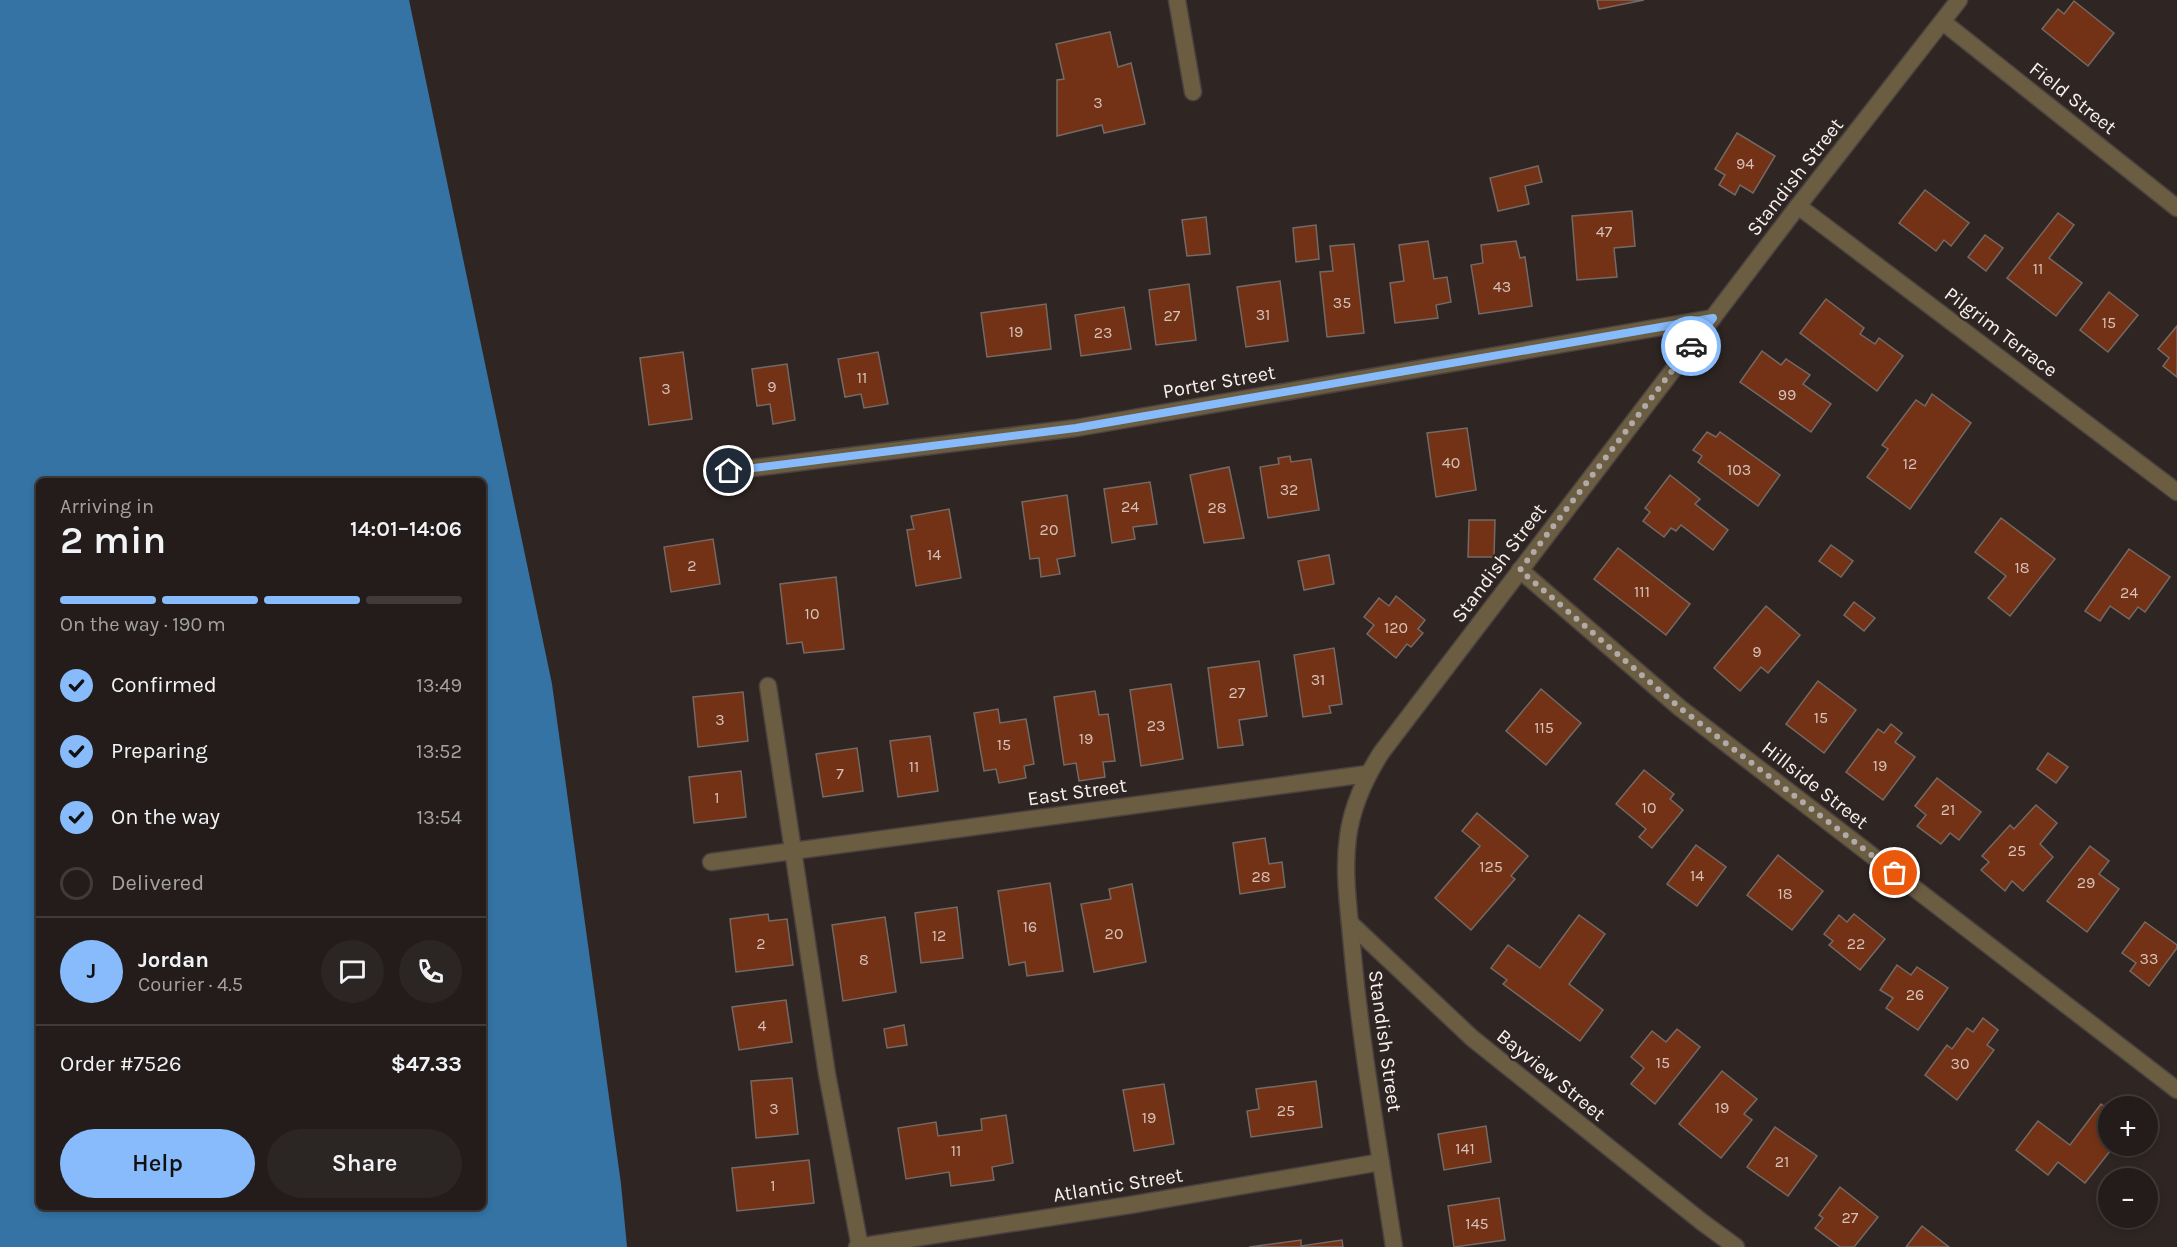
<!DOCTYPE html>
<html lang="en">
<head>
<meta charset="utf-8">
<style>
  :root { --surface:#231c1a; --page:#2b2523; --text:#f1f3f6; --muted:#a3a1a2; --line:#403a39; --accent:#87bbfb }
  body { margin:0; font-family:Karla,sans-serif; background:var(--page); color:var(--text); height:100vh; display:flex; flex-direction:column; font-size:22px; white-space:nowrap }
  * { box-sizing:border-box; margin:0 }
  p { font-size:20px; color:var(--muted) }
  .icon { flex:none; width:33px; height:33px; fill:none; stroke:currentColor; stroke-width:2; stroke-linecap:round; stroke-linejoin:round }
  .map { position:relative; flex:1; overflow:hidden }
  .sheet { position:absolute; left:36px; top:478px; width:450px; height:732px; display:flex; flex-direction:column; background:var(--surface); border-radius:9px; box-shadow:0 3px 9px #0003,0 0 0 2px var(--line) }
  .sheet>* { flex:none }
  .fabs { position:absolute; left:2098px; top:1096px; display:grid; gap:12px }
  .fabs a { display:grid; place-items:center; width:60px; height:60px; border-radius:50%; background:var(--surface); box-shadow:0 3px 9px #0003,0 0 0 2px var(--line); font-size:30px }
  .pin { position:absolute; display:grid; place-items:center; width:51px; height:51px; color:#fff; margin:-26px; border:3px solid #fff; border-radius:50%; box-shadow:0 2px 6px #0007 }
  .courier { position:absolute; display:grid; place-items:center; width:60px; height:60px; margin:-30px; border:4px solid #87bbfb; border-radius:50%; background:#fff; color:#222; box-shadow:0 2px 8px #0007 }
  .overview em { font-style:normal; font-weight:600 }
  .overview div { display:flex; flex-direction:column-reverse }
  .overview { display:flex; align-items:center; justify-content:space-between; height:102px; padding:0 24px }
  h1 { font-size:39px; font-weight:600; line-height:45px }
  .bar { display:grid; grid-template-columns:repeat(4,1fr); gap:9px 6px; align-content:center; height:72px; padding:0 24px }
  .bar i { height:8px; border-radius:4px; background:var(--line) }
  .bar .selected { background:var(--accent) }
  .bar p { grid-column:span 4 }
  .line { display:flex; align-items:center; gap:15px; padding:0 24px; border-top:2px solid var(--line) }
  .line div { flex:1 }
  .round { display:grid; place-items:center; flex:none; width:63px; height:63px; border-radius:32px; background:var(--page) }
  ol { padding:0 24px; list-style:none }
  li { display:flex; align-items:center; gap:18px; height:66px }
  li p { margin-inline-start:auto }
  li .icon { padding:6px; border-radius:50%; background:var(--accent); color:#111; stroke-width:4 }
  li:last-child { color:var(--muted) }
  li i { width:33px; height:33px; border:3px solid var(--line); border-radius:50% }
  .action { display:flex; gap:12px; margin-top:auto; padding:12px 24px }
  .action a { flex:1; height:69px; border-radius:36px; background:var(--accent); color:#111; font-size:24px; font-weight:600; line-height:69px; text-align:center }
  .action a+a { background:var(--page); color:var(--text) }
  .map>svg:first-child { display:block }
</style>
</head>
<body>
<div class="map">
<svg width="2177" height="1247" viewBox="0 0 2177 1247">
  <rect width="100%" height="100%" fill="#2f2623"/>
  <path fill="#3473a4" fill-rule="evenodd" d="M0,0H409L552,684L621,1184L627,1247H0ZM39,482H483V1208H39Z"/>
  <g fill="#733216" stroke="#736965" stroke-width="1.5">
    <polygon points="1597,0 1644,0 1599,9"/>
    <polygon points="2074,1 2114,33 2088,66 2042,29 2058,9 2064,14"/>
    <polygon points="1110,32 1118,67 1131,63 1145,124 1104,133 1102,125 1057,136 1057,80 1064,79 1056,44"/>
    <polygon points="1737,133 1775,156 1753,193 1740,185 1735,195 1719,185 1725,175 1715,169"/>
    <polygon points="1538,166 1542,182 1525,186 1529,204 1498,211 1490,178"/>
    <polygon points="1925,190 1969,223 1951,246 1944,240 1936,251 1899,223"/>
    <polygon points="1632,211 1635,246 1614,248 1617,277 1577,280 1572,216"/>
    <polygon points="2058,213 2074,225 2049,258 2082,283 2056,316 2007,278"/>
    <polygon points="1206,217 1210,254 1187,256 1182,220"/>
    <polygon points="1316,225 1319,259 1296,262 1293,228"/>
    <polygon points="1985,235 2003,248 1986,271 1968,257"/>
    <polygon points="1428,241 1434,279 1447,277 1451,302 1436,305 1438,318 1395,323 1390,283 1404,281 1399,245"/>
    <polygon points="1516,241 1520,258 1525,257 1532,306 1479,314 1471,265 1483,263 1481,245"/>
    <polygon points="1354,244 1364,333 1327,337 1320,272 1333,271 1330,246"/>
    <polygon points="1280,281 1288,341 1246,347 1237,287"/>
    <polygon points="1189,284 1196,340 1156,345 1149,290"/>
    <polygon points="2109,292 2138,315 2108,352 2080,330"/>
    <polygon points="1826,299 1864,328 1860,334 1875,344 1879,338 1903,356 1877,391 1800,333"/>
    <polygon points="1046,304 1051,349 987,357 981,313"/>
    <polygon points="1124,307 1131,349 1081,356 1075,315"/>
    <polygon points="2177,326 2177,377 2163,366 2169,358 2158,349"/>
    <polygon points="1762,351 1781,365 1786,359 1810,375 1803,384 1831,404 1811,432 1740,382"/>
    <polygon points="683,352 692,419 649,425 640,358"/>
    <polygon points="878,352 888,404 864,408 861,394 845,397 838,359"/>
    <polygon points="787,364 795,420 773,424 770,404 757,406 752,369"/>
    <polygon points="1932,394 1971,423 1910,509 1867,477 1888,449 1882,445 1916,400 1925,406"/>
    <polygon points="1467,428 1476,490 1436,497 1427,433"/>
    <polygon points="1707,432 1716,437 1720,432 1780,475 1758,506 1698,462 1702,456 1693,450"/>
    <polygon points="1290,456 1291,462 1311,459 1319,510 1268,518 1260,467 1279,464 1278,458"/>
    <polygon points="1229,467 1244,538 1204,543 1190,475"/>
    <polygon points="1670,475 1700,499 1695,504 1728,530 1713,550 1681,525 1676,531 1671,528 1664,537 1643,521 1650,512 1645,508"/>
    <polygon points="1150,482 1157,524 1133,527 1135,539 1112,543 1104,489"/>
    <polygon points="1067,495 1075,556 1057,559 1060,574 1041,577 1039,558 1030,559 1022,502"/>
    <polygon points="949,509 961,578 916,586 907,530 914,529 911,516"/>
    <polygon points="2001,518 2055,559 2010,616 1988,598 2006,576 1975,552"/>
    <polygon points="1469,520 1495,520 1494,557 1468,557"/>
    <polygon points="713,539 720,584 671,592 664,547"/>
    <polygon points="1831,545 1853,561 1841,577 1819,561"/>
    <polygon points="1618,548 1690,604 1666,635 1594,579"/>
    <polygon points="2129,549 2170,577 2145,612 2138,607 2129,619 2110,606 2100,621 2085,611"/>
    <polygon points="1329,555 1334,584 1304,590 1298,561"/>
    <polygon points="836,577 844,649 804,653 802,642 787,644 780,584"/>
    <polygon points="1396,596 1425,620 1418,629 1423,633 1411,647 1407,644 1396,658 1367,634 1374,625 1364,617 1379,598 1389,606"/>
    <polygon points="1854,602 1875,618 1864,631 1844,615"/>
    <polygon points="1766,606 1800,635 1768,673 1761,667 1740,691 1714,668"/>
    <polygon points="1334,648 1342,704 1329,706 1331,713 1303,717 1294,655"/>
    <polygon points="1259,661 1267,716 1239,720 1243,745 1218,748 1208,668"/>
    <polygon points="1818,681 1856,710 1824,753 1786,724"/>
    <polygon points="1171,684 1183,759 1141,766 1130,690"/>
    <polygon points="1541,689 1581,723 1546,765 1506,731"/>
    <polygon points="1095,691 1099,715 1108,714 1115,761 1103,762 1105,777 1079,781 1076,763 1064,765 1054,697"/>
    <polygon points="743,692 748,741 698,747 693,697"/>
    <polygon points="998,709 1000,723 1026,719 1034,764 1024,766 1026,778 999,783 996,769 984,771 974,713"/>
    <polygon points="1891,724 1902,733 1895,742 1915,757 1883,800 1846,772 1878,729 1884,733"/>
    <polygon points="930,736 938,791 898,797 890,741"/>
    <polygon points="857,748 863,791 823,797 816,754"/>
    <polygon points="2048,753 2068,767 2056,783 2037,769"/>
    <polygon points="1644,770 1674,794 1670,799 1683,810 1652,848 1639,837 1646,829 1616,804"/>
    <polygon points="741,771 746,817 694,823 689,777"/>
    <polygon points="1937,778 1981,812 1959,840 1950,833 1941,844 1917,826 1926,815 1915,806"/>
    <polygon points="2036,805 2057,823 2040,844 2053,857 2023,891 2012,881 2005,891 1981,870 1989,862 1982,856 2010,825 2014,829"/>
    <polygon points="1477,813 1528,856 1511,876 1515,879 1471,930 1435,898 1480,846 1462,831"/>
    <polygon points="1265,838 1269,864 1282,862 1285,887 1240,894 1233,843"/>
    <polygon points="1696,845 1726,867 1697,906 1667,884"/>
    <polygon points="2090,846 2109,861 2099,874 2119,889 2087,932 2047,901"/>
    <polygon points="1778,855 1823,891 1792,930 1747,895"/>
    <polygon points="1050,883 1063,971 1027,976 1025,962 1009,965 998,891"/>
    <polygon points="1132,884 1146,962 1094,972 1081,904 1111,899 1109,889"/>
    <polygon points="957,907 963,958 921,963 915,913"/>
    <polygon points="768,914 769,921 787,919 793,965 736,972 730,919"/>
    <polygon points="1854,914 1885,939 1860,970 1829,945 1833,941 1824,934 1839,915 1847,922"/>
    <polygon points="1579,915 1605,934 1569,984 1603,1010 1580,1041 1503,984 1507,980 1491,968 1508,945 1540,968"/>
    <polygon points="885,917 896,992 843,1001 832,925"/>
    <polygon points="2145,922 2177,945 2177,948 2149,986 2130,971 2136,963 2122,953"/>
    <polygon points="1897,965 1911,975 1917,967 1948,988 1918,1030 1886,1008 1893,998 1880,990"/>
    <polygon points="786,1000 792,1042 739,1050 732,1007"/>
    <polygon points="1983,1018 1998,1030 1987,1045 1994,1050 1957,1100 1925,1075 1947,1045 1952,1049 1967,1028 1973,1032"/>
    <polygon points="904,1025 907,1045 887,1048 884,1029"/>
    <polygon points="1677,1029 1700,1047 1655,1104 1631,1084 1644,1068 1631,1057 1652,1031 1666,1042"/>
    <polygon points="1722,1071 1757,1099 1744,1114 1752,1120 1721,1158 1679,1124"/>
    <polygon points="792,1078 798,1134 756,1138 751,1081"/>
    <polygon points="1316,1081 1322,1127 1251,1137 1247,1111 1259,1109 1256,1089"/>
    <polygon points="1164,1084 1174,1144 1134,1151 1123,1090"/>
    <polygon points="2101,1104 2109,1110 2109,1146 2114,1146 2085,1183 2058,1162 2048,1175 2016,1150 2038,1121 2070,1145"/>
    <polygon points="1006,1115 1013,1163 992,1167 994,1180 951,1186 949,1172 906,1179 898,1128 936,1122 938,1136 982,1130 981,1119"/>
    <polygon points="1486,1126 1491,1162 1444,1170 1438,1134"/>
    <polygon points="1775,1127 1817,1156 1788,1196 1747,1167"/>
    <polygon points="809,1160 814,1203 737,1211 732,1168"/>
    <polygon points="1840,1187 1878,1217 1854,1247 1840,1247 1815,1228 1823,1218 1819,1215"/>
    <polygon points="1499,1198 1505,1240 1454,1247 1448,1206"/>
    <polygon points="1922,1226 1949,1247 1906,1247"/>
    <polygon points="1301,1240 1301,1246 1342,1240 1343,1247 1249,1247"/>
  </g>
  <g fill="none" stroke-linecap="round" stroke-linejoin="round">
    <defs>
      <g id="minor">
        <polyline points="1177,0 1193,92"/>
        <polyline points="1943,22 2177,208"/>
        <polyline points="1798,206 2177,492"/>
        <polyline points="729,471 1076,428 1713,318"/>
        <polyline points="1520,570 1680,708 2177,1090"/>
        <polyline points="768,686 827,1074 860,1247"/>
        <polyline points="711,862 1367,774"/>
        <polyline points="1350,923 1472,1038 1702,1222 1736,1247"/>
        <polyline points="857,1247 1130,1205 1381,1162"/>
      </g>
      <path id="tertiary" d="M1394,1247C1379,1147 1361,1047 1352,946C1349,910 1343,873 1348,837C1352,806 1364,780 1381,753L1798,206L1959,0"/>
    </defs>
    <use href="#minor" stroke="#4b4240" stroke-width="19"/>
    <use href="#tertiary" stroke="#4b4240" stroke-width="19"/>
    <use href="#minor" stroke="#6a5d41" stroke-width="16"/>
    <use href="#tertiary" stroke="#6a5d41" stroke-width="16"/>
  </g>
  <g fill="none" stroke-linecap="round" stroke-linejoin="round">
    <polyline stroke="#b1aaa8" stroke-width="6" stroke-dasharray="0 10.8" points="1691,346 1520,570 1680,708 1895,873"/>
    <polyline stroke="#87bbfb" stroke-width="8" points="729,471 1076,428 1713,318 1691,346"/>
  </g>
  <g text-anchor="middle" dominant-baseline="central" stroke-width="4.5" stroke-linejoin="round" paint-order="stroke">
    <g font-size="16" fill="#d6c1b9">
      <text x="1098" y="102">3</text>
      <text x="1745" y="163">94</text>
      <text x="1604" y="231">47</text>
      <text x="2038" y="268">11</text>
      <text x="1502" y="286">43</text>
      <text x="1342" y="302">35</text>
      <text x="1263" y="314">31</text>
      <text x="1172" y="315">27</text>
      <text x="2109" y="322">15</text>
      <text x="1016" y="331">19</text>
      <text x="1103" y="332">23</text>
      <text x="862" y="377">11</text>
      <text x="772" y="386">9</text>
      <text x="666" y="388">3</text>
      <text x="1787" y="394">99</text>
      <text x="1451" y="462">40</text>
      <text x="1910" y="463">12</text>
      <text x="1739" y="469">103</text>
      <text x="1289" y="489">32</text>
      <text x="1130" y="506">24</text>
      <text x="1217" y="507">28</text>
      <text x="1049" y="529">20</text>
      <text x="934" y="554">14</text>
      <text x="692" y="565">2</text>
      <text x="2022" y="567">18</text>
      <text x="1642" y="591">111</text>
      <text x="2129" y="592">24</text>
      <text x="812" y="613">10</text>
      <text x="1396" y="627">120</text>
      <text x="1757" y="651">9</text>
      <text x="1318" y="679">31</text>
      <text x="1237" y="692">27</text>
      <text x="1821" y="717">15</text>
      <text x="720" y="719">3</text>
      <text x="1156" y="725">23</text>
      <text x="1544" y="727">115</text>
      <text x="1086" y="738">19</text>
      <text x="1004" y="744">15</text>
      <text x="1880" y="765">19</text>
      <text x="914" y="766">11</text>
      <text x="840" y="773">7</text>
      <text x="717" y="797">1</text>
      <text x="1649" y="807">10</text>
      <text x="1948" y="809">21</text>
      <text x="2017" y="850">25</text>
      <text x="1491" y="866">125</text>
      <text x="1697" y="875">14</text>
      <text x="1261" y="876">28</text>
      <text x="2086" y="882">29</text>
      <text x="1785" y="893">18</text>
      <text x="1030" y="926">16</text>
      <text x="1114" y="933">20</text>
      <text x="939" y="935">12</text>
      <text x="761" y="943">2</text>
      <text x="1856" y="943">22</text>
      <text x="2149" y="958">33</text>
      <text x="864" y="959">8</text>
      <text x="1915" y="994">26</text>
      <text x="762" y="1025">4</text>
      <text x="1663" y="1062">15</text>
      <text x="1960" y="1063">30</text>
      <text x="1722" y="1107">19</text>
      <text x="774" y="1108">3</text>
      <text x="1286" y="1110">25</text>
      <text x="1149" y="1117">19</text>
      <text x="1465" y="1148">141</text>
      <text x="956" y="1150">11</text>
      <text x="1782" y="1161">21</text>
      <text x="773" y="1185">1</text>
      <text x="1850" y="1217">27</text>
      <text x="1477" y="1223">145</text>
    </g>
    <g font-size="20" fill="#f7f1ef" stroke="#2f2623">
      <text transform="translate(2073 98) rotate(38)">Field Street</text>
      <text transform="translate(1795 177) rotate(-52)">Standish Street</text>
      <text transform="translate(2001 332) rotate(37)">Pilgrim Terrace</text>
      <text transform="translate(1219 382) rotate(-10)">Porter Street</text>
      <text transform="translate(1499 563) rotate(-53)">Standish Street</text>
      <text transform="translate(1815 785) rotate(38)">Hillside Street</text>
      <text transform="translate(1077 792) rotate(-8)">East Street</text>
      <text transform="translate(1385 1041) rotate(82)">Standish Street</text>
      <text transform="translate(1551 1075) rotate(39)">Bayview Street</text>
      <text transform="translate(1118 1185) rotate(-9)">Atlantic Street</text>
    </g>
  </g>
</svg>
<div class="fabs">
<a>+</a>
<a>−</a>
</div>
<div class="pin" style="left:1895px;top:873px;background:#ea580c"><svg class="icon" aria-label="bag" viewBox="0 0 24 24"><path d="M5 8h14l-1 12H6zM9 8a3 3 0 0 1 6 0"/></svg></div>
<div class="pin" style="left:729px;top:471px;background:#1f2937"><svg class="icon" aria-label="home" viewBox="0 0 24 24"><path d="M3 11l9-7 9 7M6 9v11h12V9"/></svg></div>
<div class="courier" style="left:1691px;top:346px"><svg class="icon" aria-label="car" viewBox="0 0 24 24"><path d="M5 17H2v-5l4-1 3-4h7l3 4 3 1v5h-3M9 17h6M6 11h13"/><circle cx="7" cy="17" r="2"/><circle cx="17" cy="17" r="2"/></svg></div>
<section class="sheet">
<div class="overview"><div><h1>2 min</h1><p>Arriving in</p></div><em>14:01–14:06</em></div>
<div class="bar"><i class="selected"></i><i class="selected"></i><i class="selected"></i><i></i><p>On the way · 190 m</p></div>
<ol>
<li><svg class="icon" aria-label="check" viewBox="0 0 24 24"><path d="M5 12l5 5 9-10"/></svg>Confirmed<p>13:49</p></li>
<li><svg class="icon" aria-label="check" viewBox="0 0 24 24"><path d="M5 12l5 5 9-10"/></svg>Preparing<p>13:52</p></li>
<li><svg class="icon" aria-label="check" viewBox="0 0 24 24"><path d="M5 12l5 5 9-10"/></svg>On the way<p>13:54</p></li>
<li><i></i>Delivered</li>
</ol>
<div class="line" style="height:108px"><b class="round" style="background:var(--accent);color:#111">J</b><div><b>Jordan</b><p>Courier · 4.5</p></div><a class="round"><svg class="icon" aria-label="chat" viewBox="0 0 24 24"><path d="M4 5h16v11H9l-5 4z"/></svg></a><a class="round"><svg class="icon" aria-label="phone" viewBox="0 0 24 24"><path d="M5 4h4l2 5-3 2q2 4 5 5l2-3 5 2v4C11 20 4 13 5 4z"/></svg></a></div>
<div class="line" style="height:78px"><div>Order #7526</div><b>$47.33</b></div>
<div class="action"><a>Help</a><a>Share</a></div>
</section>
</div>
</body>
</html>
